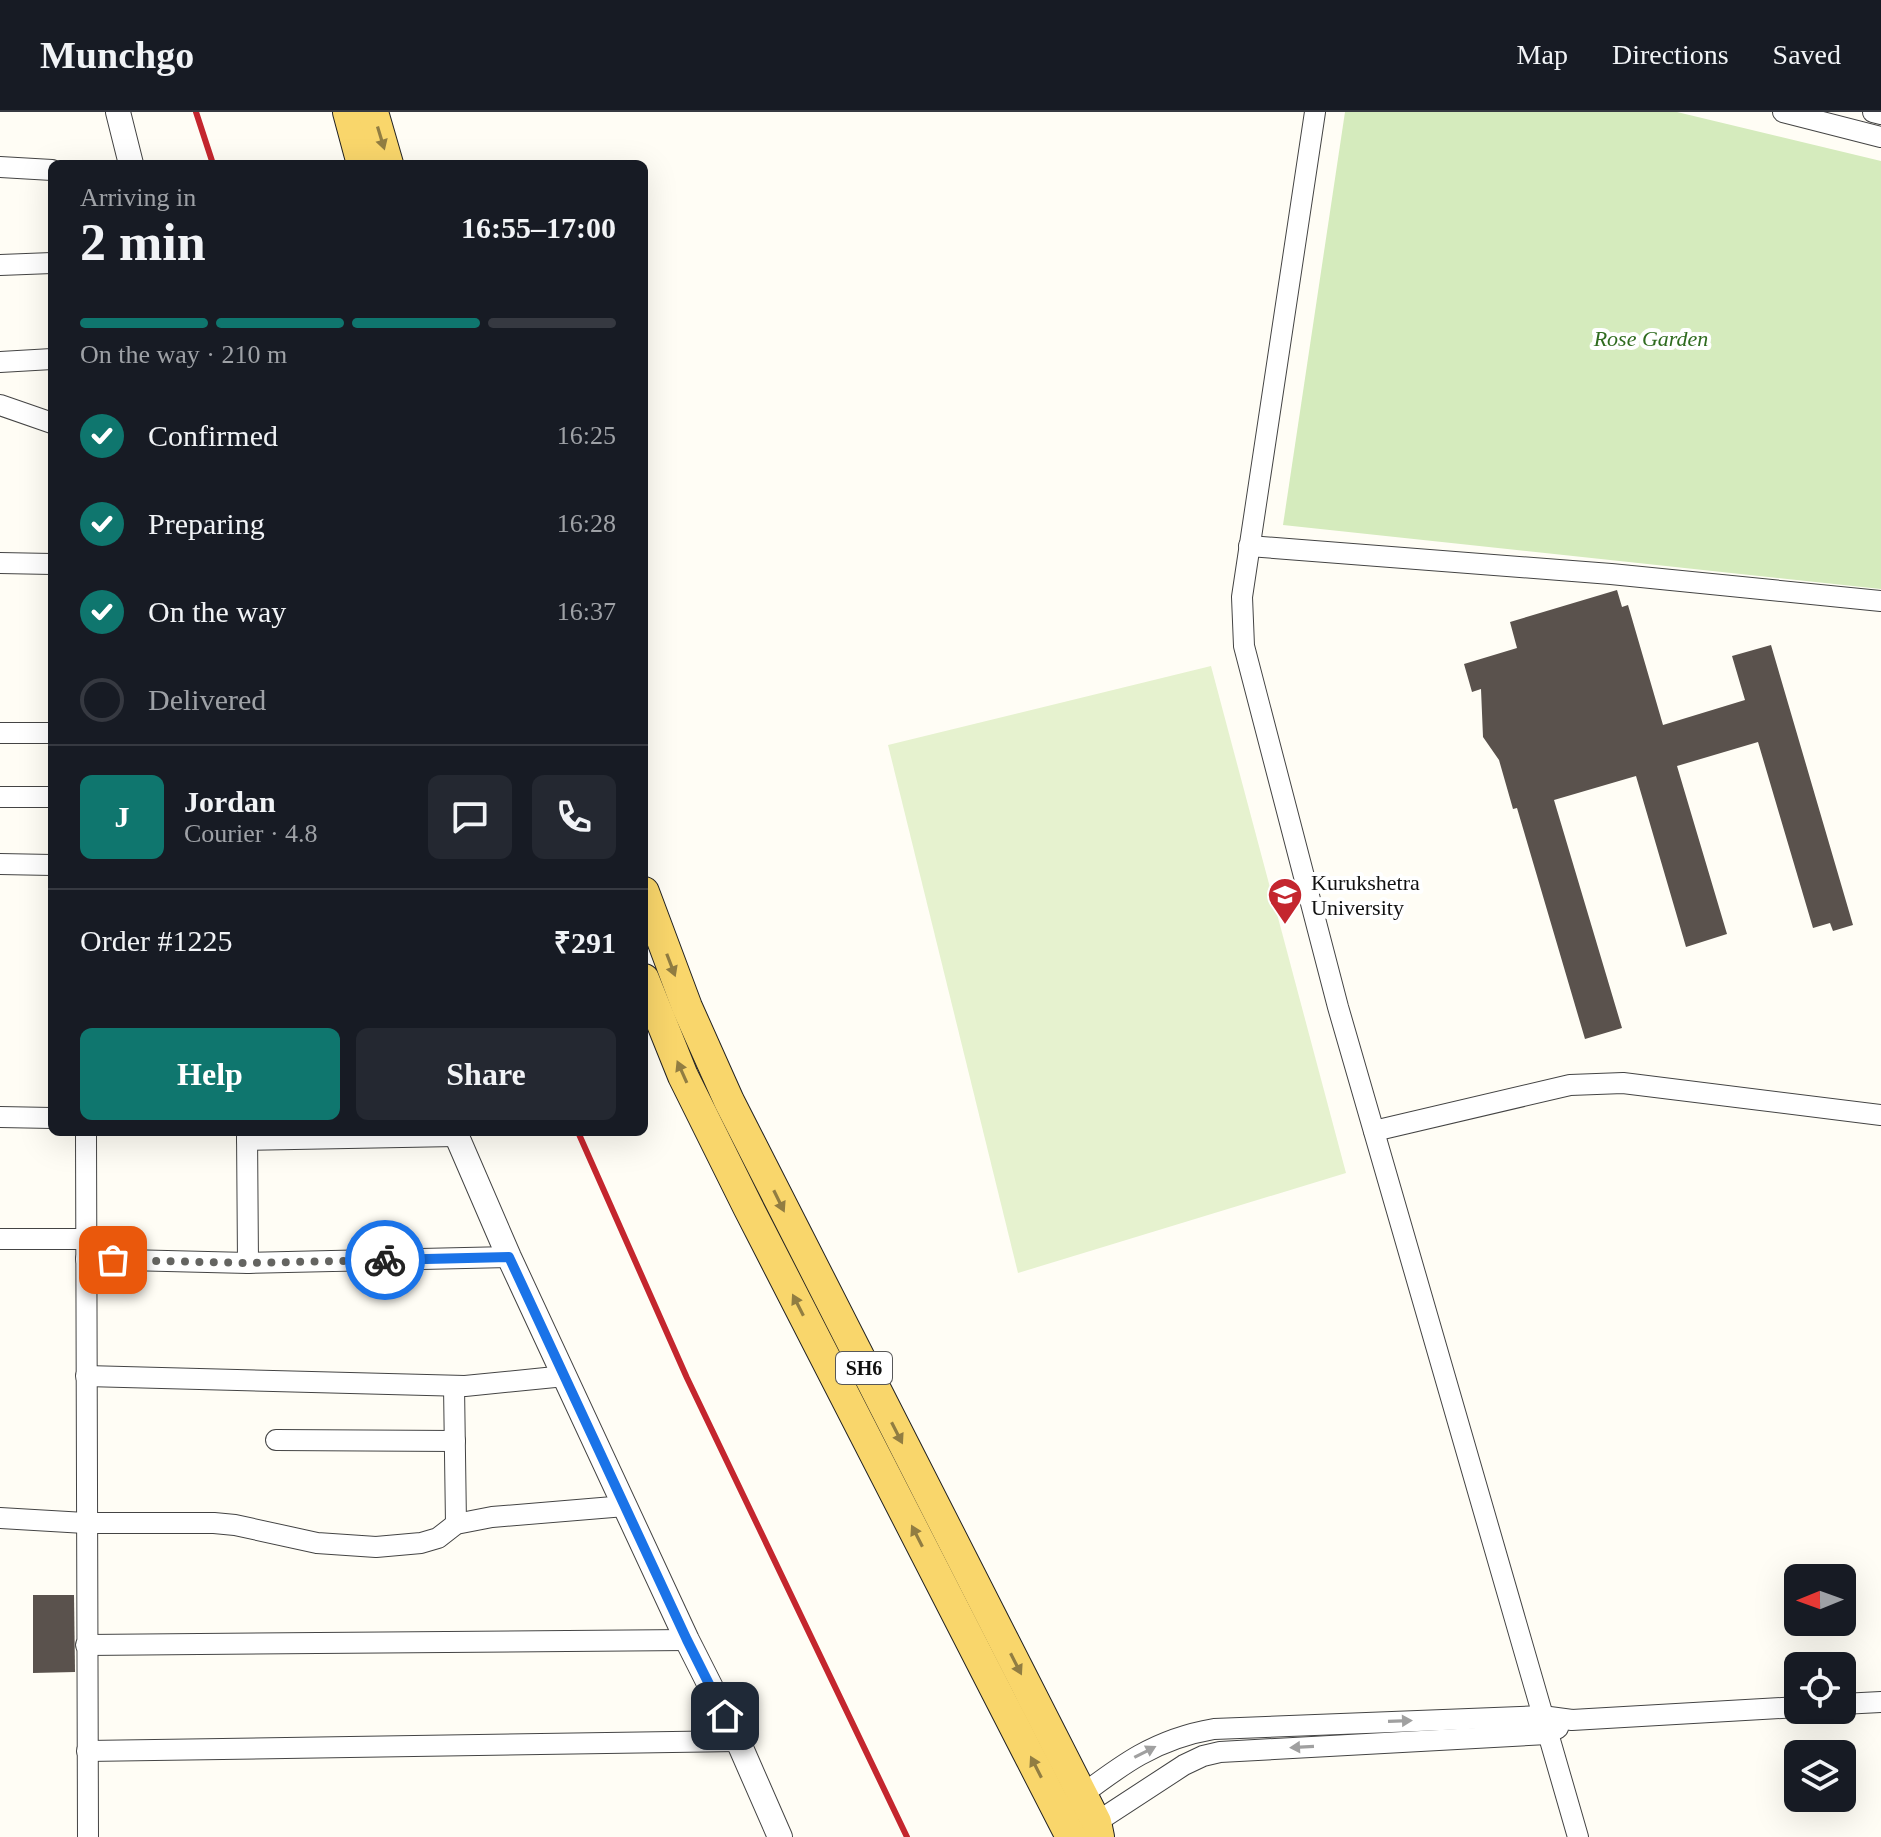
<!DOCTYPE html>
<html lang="en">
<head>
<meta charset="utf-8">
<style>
  :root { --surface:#171b24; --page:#242831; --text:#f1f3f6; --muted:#9ea1a6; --line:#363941; --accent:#0f766e }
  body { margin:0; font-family:Georgia,serif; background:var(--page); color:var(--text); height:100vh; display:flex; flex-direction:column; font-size:30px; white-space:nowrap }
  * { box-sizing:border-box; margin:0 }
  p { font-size:26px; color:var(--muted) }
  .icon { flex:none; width:44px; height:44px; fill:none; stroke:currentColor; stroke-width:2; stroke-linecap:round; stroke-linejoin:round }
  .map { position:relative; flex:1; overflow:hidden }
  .panel { position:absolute; left:48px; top:48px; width:600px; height:976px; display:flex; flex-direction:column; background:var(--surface); border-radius:12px; box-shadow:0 8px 32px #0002 }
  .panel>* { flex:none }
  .needle { width:52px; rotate:269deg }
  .fabs { position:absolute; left:1784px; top:1452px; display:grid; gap:16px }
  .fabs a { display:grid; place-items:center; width:72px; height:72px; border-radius:12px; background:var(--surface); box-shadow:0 8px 32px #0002; font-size:40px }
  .pin { position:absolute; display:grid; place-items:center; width:68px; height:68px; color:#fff; margin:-34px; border-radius:16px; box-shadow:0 4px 12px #0006 }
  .courier { position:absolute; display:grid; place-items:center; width:80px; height:80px; margin:-40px; border:6px solid #1a73e8; border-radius:50%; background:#fff; color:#222; box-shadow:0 2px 10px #0007 }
  .overview em { font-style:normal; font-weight:600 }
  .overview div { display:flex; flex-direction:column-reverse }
  .overview { display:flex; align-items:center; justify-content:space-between; height:136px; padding:0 32px }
  h1 { font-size:52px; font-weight:600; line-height:60px }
  .bar { display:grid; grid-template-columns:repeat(4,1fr); gap:12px 8px; align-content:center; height:96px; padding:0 32px }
  .bar i { height:10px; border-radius:6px; background:var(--line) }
  .bar .on { background:var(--accent) }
  .bar p { grid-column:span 4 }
  .line { display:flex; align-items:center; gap:20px; padding:0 32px; border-top:2px solid var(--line) }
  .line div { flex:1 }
  .round { display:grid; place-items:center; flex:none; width:84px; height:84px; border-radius:12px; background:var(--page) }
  ol { padding:0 32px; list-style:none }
  li { display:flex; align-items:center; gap:24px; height:88px }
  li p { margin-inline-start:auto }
  li .icon { padding:8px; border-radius:50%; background:var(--accent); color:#fff; stroke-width:4 }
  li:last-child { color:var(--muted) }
  li i { width:44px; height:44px; border:4px solid var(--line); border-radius:50% }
  .cta { display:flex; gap:16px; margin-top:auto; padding:16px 32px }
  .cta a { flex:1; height:92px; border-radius:12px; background:var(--accent); color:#fff; font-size:32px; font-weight:600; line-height:92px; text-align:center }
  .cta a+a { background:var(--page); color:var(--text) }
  header { display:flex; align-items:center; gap:48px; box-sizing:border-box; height:112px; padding:0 40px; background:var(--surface); border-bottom:2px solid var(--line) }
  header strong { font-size:38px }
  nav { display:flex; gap:44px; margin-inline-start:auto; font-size:28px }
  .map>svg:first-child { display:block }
</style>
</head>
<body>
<header>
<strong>Munchgo</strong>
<nav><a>Map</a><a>Directions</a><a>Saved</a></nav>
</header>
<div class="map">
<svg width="1881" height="1725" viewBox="0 0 1881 1725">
  <rect width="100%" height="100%" fill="#fffdf5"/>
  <polygon fill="#d5ebbd" points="1345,0 1677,0 1881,49 1881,477 1283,413"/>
  <polygon fill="#e6f2cf" points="1211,554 1346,1061 1018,1161 888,633"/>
  <g fill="#5a524d">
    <polygon points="1617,478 1622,495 1628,493 1663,613 1745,588 1732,544 1771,533 1853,813 1833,819 1830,811 1813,816 1758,630 1677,654 1727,822 1686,835 1636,664 1554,688 1622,916 1585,927 1517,696 1513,697 1499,648 1483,625 1481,577 1472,580 1464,552 1517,536 1510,510"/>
    <polygon points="33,1483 74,1483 75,1560 33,1561"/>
  </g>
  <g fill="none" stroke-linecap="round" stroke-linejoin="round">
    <defs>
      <g id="minor">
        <polyline points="1315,0 1242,485 1244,534 1338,895 1578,1725"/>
        <polyline points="1783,0 1881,25"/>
        <polyline points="1873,0 1881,2"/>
        <polyline points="0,55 52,58"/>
        <polyline points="0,153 52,151"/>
        <polyline points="0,250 52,247"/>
        <polyline points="0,293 52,311"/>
        <polyline points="1249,434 1611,462 1881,489"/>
        <polyline points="0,451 52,452"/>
        <polyline points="0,621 52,621"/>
        <polyline points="0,685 52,685"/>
        <polyline points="0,752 52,753"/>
        <polyline points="0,1005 52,1006"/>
        <polyline points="1374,1019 1570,973 1623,971 1881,1003"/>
        <polyline points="86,1020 88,1725"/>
        <polyline points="247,1020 248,1151"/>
        <polyline points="247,1028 456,1024"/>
        <polyline points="0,1127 86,1127"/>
        <polyline points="86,1147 248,1151 509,1145"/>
        <polyline points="86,1264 465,1274 565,1264"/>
        <polyline points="454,1274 456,1412"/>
        <polyline points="276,1328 455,1329"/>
        <polyline points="0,1406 85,1411 214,1411 235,1413 317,1431 376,1435 421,1431 438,1426 456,1412 492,1405 625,1394"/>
        <polyline points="86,1533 687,1528"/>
        <polyline points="1842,1592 1881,1590"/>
        <polyline points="87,1639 738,1629"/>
        <path d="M1075,1688C1121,1653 1155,1627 1214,1617L1542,1604L1572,1608L1798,1595"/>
        <polyline points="1086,1717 1184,1653 1203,1644 1220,1640 1547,1622 1558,1616"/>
      </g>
      <g id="tertiary">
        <polyline points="118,0 131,52"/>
        <polyline points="455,1020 509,1145 687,1528 738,1629 780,1725"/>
      </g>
      <g id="primary">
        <polyline points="348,0 362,52"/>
        <polyline points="373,0 388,52"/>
        <polyline points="644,780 687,895 729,989 1096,1710 1099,1725"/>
        <polyline points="644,867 683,964 748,1095 1071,1725"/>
      </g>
    </defs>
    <use href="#minor" stroke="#444" stroke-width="22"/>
    <use href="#tertiary" stroke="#444" stroke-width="26"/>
    <use href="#primary" stroke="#222" stroke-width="32"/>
    <use href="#minor" stroke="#fff" stroke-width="20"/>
    <use href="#tertiary" stroke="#fff" stroke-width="24"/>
    <use href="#primary" stroke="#f9d66b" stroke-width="30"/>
    <g stroke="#c4262e" stroke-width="6">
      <polyline points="196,0 213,52"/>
      <polyline points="578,1020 687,1266 907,1725"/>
    </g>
  </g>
  <defs><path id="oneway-solid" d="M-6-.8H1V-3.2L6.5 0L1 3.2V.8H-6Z" transform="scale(2)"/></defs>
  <g fill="#917d42">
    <use href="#oneway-solid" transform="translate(381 26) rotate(73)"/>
    <use href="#oneway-solid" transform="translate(671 853) rotate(69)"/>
    <use href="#oneway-solid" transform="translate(682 960) rotate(-114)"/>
    <use href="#oneway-solid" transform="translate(779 1089) rotate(64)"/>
    <use href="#oneway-solid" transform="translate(798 1193) rotate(-117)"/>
    <use href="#oneway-solid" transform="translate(897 1321) rotate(63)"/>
    <use href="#oneway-solid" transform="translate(917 1424) rotate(-117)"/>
    <use href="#oneway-solid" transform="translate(1016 1552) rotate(63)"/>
    <use href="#oneway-solid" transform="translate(1036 1655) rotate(-117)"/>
  </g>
  <g fill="#a0a0a0">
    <use href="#oneway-solid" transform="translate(1400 1609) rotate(-2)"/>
    <use href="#oneway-solid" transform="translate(1302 1635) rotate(177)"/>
    <use href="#oneway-solid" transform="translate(1145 1640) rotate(-27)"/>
  </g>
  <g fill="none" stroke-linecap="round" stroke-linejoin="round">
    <polyline stroke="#646461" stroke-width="8" stroke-dasharray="0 14.4" points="113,1148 248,1151 385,1148"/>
    <polyline stroke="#1a73e8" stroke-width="10" points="385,1148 509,1145 687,1528 725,1604"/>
  </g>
  <defs>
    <symbol id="university-pin" viewBox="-11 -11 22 30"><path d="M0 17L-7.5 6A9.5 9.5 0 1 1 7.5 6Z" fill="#c4262e" stroke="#fff"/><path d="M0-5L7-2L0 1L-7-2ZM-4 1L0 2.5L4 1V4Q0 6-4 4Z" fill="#fff"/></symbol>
  </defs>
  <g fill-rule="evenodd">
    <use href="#university-pin" x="1265" y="763" width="40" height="54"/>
  </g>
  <g text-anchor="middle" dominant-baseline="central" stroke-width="8" stroke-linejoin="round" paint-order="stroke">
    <rect fill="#fff" stroke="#585858" stroke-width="2" x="836" y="1240" width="56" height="32" rx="6"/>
    <g font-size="20" font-weight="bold" fill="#111">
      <text x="864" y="1256">SH6</text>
    </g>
    <g font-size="22" font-style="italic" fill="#2f6b1f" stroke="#fff">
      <text x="1651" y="226">Rose Garden</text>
    </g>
    <g font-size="22" fill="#111" stroke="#fff" text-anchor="start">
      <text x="1311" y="770">Kurukshetra<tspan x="1311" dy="25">University</tspan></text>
    </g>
  </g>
</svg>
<div class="fabs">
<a><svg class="needle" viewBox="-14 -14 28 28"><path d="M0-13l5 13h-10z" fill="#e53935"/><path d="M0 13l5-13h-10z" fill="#9ea1a6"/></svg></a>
<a><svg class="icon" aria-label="locate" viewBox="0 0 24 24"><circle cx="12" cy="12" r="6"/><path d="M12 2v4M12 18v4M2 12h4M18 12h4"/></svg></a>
<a><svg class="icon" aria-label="layers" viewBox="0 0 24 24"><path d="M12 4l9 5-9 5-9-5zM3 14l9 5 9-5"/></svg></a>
</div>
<div class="pin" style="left:113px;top:1148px;background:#ea580c"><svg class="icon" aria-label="bag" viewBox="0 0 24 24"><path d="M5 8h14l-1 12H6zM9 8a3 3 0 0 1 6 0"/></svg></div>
<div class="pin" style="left:725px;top:1604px;background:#1f2937"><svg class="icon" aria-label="home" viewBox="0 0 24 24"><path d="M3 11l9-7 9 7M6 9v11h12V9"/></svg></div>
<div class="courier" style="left:385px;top:1148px"><svg class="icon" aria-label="bike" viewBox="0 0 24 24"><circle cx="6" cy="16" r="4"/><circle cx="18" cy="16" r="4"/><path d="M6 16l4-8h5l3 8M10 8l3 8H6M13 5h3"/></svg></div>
<section class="panel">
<div class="overview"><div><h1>2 min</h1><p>Arriving in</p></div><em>16:55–17:00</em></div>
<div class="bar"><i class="on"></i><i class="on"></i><i class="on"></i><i></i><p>On the way · 210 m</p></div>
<ol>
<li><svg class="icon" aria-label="check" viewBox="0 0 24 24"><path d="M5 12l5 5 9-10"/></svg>Confirmed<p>16:25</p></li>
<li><svg class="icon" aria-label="check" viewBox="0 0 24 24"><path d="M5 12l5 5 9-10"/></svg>Preparing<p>16:28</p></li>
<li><svg class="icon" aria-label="check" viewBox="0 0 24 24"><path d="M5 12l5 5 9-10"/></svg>On the way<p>16:37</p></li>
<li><i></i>Delivered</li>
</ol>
<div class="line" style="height:144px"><b class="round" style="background:var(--accent);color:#fff">J</b><div><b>Jordan</b><p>Courier · 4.8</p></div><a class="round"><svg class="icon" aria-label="chat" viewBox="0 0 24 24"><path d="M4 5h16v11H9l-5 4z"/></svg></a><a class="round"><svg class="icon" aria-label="phone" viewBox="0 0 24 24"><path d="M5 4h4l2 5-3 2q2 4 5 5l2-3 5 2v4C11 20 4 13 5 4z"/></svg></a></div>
<div class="line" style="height:104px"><div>Order #1225</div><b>₹291</b></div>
<div class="cta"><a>Help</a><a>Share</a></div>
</section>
</div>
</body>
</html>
